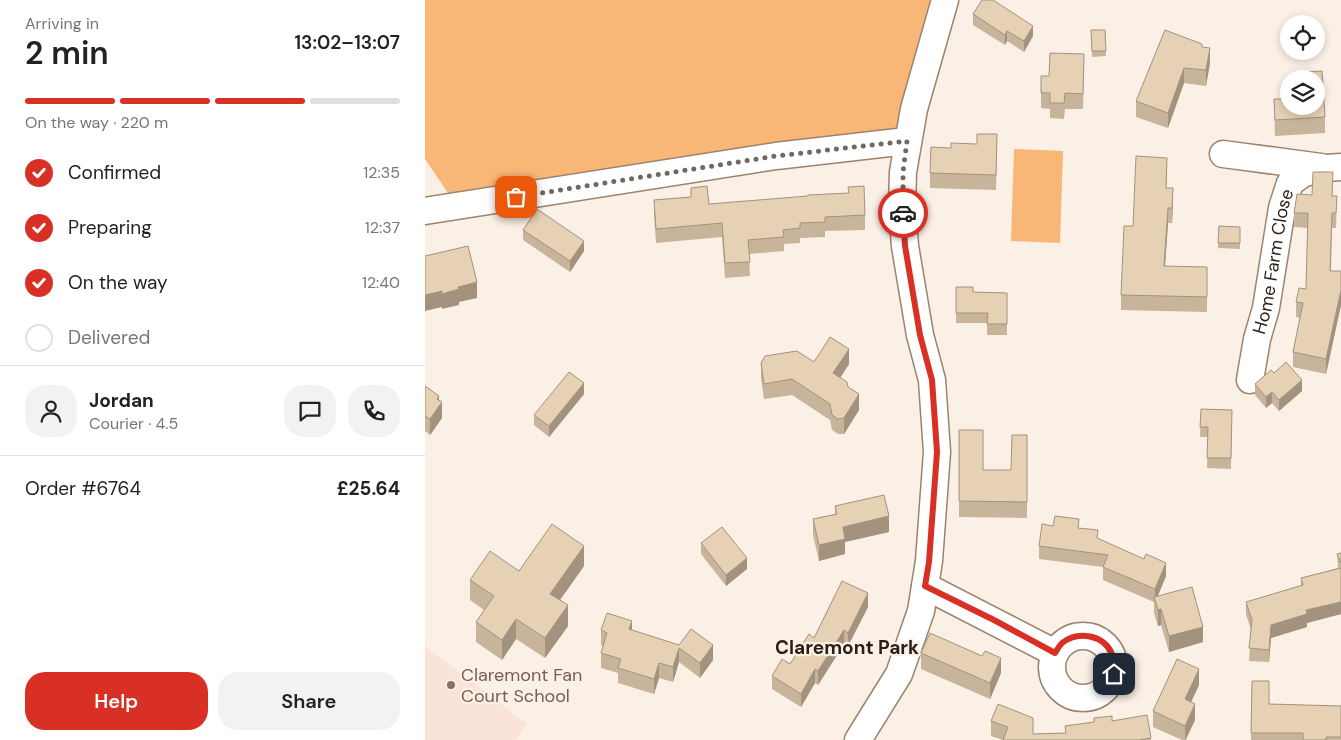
<!DOCTYPE html>
<html lang="en">
<head>
<meta charset="utf-8">
<style>
  :root { --surface:#fff; --page:#f2f2f2; --text:#222; --muted:#767676; --line:#e0e0e0; --accent:#d93025 }
  body { margin:0; font-family:"DM Sans",sans-serif; background:var(--page); color:var(--text); height:100vh; display:flex; flex-direction:column; font-size:19px; white-space:nowrap }
  * { box-sizing:border-box; margin:0 }
  p { font-size:16px; color:var(--muted) }
  .icon { flex:none; width:28px; height:28px; fill:none; stroke:currentColor; stroke-width:2; stroke-linecap:round; stroke-linejoin:round }
  .map { position:relative; flex:1; overflow:hidden }
  .panel { display:flex; flex-direction:column; background:var(--surface); width:425px }
  .panel>* { flex:none }
  .tools { position:absolute; left:855px; top:15px; display:grid; gap:10px }
  .tools a { display:grid; place-items:center; width:45px; height:45px; border-radius:50%; background:var(--surface); box-shadow:0 2px 8px #0003; font-size:25px }
  .pin { position:absolute; display:grid; place-items:center; width:42px; height:42px; color:#fff; margin:-21px; border-radius:10px; box-shadow:0 2px 8px #0006 }
  .courier { position:absolute; display:grid; place-items:center; width:50px; height:50px; margin:-25px; border:4px solid #d93025; border-radius:50%; background:#fff; color:#222; box-shadow:0 1px 6px #0007 }
  .overview em { font-style:normal; font-weight:600 }
  .overview div { display:flex; flex-direction:column-reverse }
  .overview { display:flex; align-items:center; justify-content:space-between; height:85px; padding:0 25px }
  h1 { font-size:32px; font-weight:600; line-height:38px }
  .bar { display:grid; grid-template-columns:repeat(4,1fr); gap:8px 5px; align-content:center; height:60px; padding:0 25px }
  .bar i { height:6px; border-radius:4px; background:var(--line) }
  .bar .current { background:var(--accent) }
  .bar p { grid-column:span 4 }
  .line { display:flex; align-items:center; gap:12px; padding:0 25px; border-top:1px solid var(--line) }
  .line div { flex:1 }
  .round { display:grid; place-items:center; flex:none; width:52px; height:52px; border-radius:20px; background:var(--page) }
  ol { padding:0 25px; list-style:none }
  li { display:flex; align-items:center; gap:15px; height:55px }
  li p { margin-inline-start:auto }
  li .icon { padding:5px; border-radius:50%; background:var(--accent); color:#fff; stroke-width:4 }
  li:last-child { color:var(--muted) }
  li i { width:28px; height:28px; border:2px solid var(--line); border-radius:50% }
  .action { display:flex; gap:10px; margin-top:auto; padding:10px 25px }
  .action a { flex:1; height:58px; border-radius:20px; background:var(--accent); color:#fff; font-size:20px; font-weight:600; line-height:58px; text-align:center }
  .action a+a { background:var(--page); color:var(--text) }
  main { display:flex; flex:1; min-height:0 }
  .map>svg:first-child { display:block }
</style>
</head>
<body>
<main>
<section class="panel">
<div class="overview"><div><h1>2 min</h1><p>Arriving in</p></div><em>13:02–13:07</em></div>
<div class="bar"><i class="current"></i><i class="current"></i><i class="current"></i><i></i><p>On the way · 220 m</p></div>
<ol>
<li><svg class="icon" aria-label="check" viewBox="0 0 24 24"><path d="M5 12l5 5 9-10"/></svg>Confirmed<p>12:35</p></li>
<li><svg class="icon" aria-label="check" viewBox="0 0 24 24"><path d="M5 12l5 5 9-10"/></svg>Preparing<p>12:37</p></li>
<li><svg class="icon" aria-label="check" viewBox="0 0 24 24"><path d="M5 12l5 5 9-10"/></svg>On the way<p>12:40</p></li>
<li><i></i>Delivered</li>
</ol>
<div class="line" style="height:90px"><a class="round"><svg class="icon" aria-label="person" viewBox="0 0 24 24"><circle cx="12" cy="8" r="4"/><path d="M4 21q1-7 8-7t8 7"/></svg></a><div><b>Jordan</b><p>Courier · 4.5</p></div><a class="round"><svg class="icon" aria-label="chat" viewBox="0 0 24 24"><path d="M4 5h16v11H9l-5 4z"/></svg></a><a class="round"><svg class="icon" aria-label="phone" viewBox="0 0 24 24"><path d="M5 4h4l2 5-3 2q2 4 5 5l2-3 5 2v4C11 20 4 13 5 4z"/></svg></a></div>
<div class="line" style="height:65px"><div>Order #6764</div><b>£25.64</b></div>
<div class="action"><a>Help</a><a>Share</a></div>
</section>
<div class="map">
<svg width="916" height="740" viewBox="0 0 916 740">
  <rect width="100%" height="100%" fill="#fbf0e6"/>
  <polygon fill="#fae3d7" points="0,646 102,724 90,740 0,740"/>
  <g fill="#f8b677">
    <polygon points="0,0 509,0 476,129 27,199 0,159"/>
    <polygon points="589,149 638,151 635,243 586,241"/>
  </g>
  <g fill="none" stroke-linecap="round" stroke-linejoin="round">
    <defs>
      <g id="minor">
        <polyline points="798,154 896,167"/>
        <polyline points="0,211 351,156 482,141"/>
        <path id="s1" d="M825,380L832,339L841,308L857,208L865,183L879,173L902,168L916,167"/>
        <polyline points="500,586 630,653"/>
        <circle cx="658" cy="667" r="31"/>
        <polyline points="433,740 474,674 496,611 504,561 512,452 507,380 495,335 480,246 477,206 478,172 489,109 520,0"/>
      </g>
    </defs>
    <use href="#minor" stroke="#9d836c" stroke-width="29"/>
    <use href="#minor" stroke="#fff" stroke-width="26"/>
  </g>
  <g fill="#c7b49b">
    <polygon points="548,14 608,36 599,52 582,41 580,45 548,25"/>
    <polygon points="666,30 680,30 681,56 667,57"/>
    <polygon points="777,47 785,63 781,86 759,83 743,128 711,117 711,101"/>
    <polygon points="659,70 658,109 640,109 639,119 625,118 625,109 616,108 616,76 624,76"/>
    <polygon points="897,71 900,117 900,133 850,136 849,99 861,99 861,92 864,92 864,106 891,106 891,79 877,79 877,72"/>
    <polygon points="552,144 572,150 571,190 505,188 505,173 526,148"/>
    <polygon points="742,173 741,188 748,203 747,223 743,223 740,266 782,282 782,312 696,310 696,295 708,226"/>
    <polygon points="266,188 284,204 440,215 440,230 400,231 400,237 375,238 375,243 359,244 359,251 324,254 325,276 300,278 297,237 231,243 229,215 229,200 266,197"/>
    <polygon points="908,196 912,196 911,228 907,228 906,271 916,271 916,305 901,374 868,367 868,352 875,318 871,317 871,302 881,289 883,228 869,227 869,213"/>
    <polygon points="794,226 815,227 815,249 793,248"/>
    <polygon points="98,230 159,251 145,272 98,240"/>
    <polygon points="531,287 548,292 582,293 582,335 562,335 562,323 531,323"/>
    <polygon points="389,362 424,364 415,378 423,387 434,410 419,434 413,434 407,430 405,420 367,395 339,399 336,378 336,363"/>
    <polygon points="830,384 877,391 854,411 847,403 841,408 830,395"/>
    <polygon points="0,386 14,400 17,418 5,435 0,431"/>
    <polygon points="159,394 124,437 109,425 109,415"/>
    <polygon points="776,409 807,410 806,469 782,468 783,437 775,437"/>
    <polygon points="534,430 558,470 586,470 602,435 602,518 534,517"/>
    <polygon points="410,506 464,532 420,542 420,554 394,561 388,535 388,519 410,514"/>
    <polygon points="628,526 654,528 741,576 733,596 778,642 744,652 736,625 733,626 729,613 729,602 678,580 678,567 614,559 614,546"/>
    <polygon points="276,543 322,569 301,586 276,554"/>
    <polygon points="916,553 916,614 882,623 882,627 846,638 844,662 824,661 826,630 821,614 821,602 876,586 876,578 913,568 912,554"/>
    <polygon points="159,566 135,600 143,626 120,658 91,639 77,660 51,642 51,622 59,610 45,600 45,580 94,571"/>
    <polygon points="443,607 423,646 419,644 393,685 390,683 376,707 347,689 347,676 365,664 389,638"/>
    <polygon points="176,630 207,630 288,660 275,678 254,662 248,682 234,678 229,694 193,683 193,673 176,668 176,653 178,646 176,645"/>
    <polygon points="496,653 576,673 565,699 496,669"/>
    <polygon points="827,681 844,704 916,706 916,740 826,740"/>
    <polygon points="774,685 766,702 770,720 761,740 757,740 728,727 728,711"/>
    <polygon points="669,718 687,721 726,738 726,740 578,740 566,736 566,721 608,734 640,733 640,726 669,722"/>
  </g>
  <g fill="#a2927e">
    <polygon points="608,26 608,36 599,52 599,41"/>
    <polygon points="582,31 582,41 580,45 580,35"/>
    <polygon points="785,48 785,63 781,86 781,70"/>
    <polygon points="759,68 759,83 743,128 743,113"/>
    <polygon points="748,188 748,203 747,223 747,208"/>
    <polygon points="743,208 743,223 739,281 739,266"/>
    <polygon points="159,241 159,251 145,272 145,261"/>
    <polygon points="52,282 52,298 34,302 34,305 17,309 17,294 33,287"/>
    <polygon points="916,290 916,305 901,374 901,359"/>
    <polygon points="17,291 17,307 0,311 0,295"/>
    <polygon points="424,349 424,364 408,389 408,373"/>
    <polygon points="877,380 877,391 854,411 854,400"/>
    <polygon points="159,383 159,394 124,437 124,426"/>
    <polygon points="847,392 847,403 841,408 841,397"/>
    <polygon points="434,394 434,410 419,434 419,418"/>
    <polygon points="14,396 14,406 17,402 17,418 5,435 5,419 12,399"/>
    <polygon points="464,516 464,532 420,542 420,554 394,561 394,545 418,527"/>
    <polygon points="159,546 159,566 125,614 125,594"/>
    <polygon points="322,558 322,569 301,586 301,575"/>
    <polygon points="741,563 741,576 730,602 730,589"/>
    <polygon points="443,593 443,607 423,646 423,633"/>
    <polygon points="916,602 916,614 882,623 882,627 846,638 844,662 844,650 846,625 881,610"/>
    <polygon points="143,605 143,626 120,658 120,638"/>
    <polygon points="736,609 736,625 733,626 733,610"/>
    <polygon points="91,619 91,639 77,660 77,640"/>
    <polygon points="207,621 207,636 204,629"/>
    <polygon points="778,627 778,642 744,652 744,636"/>
    <polygon points="419,630 419,644 393,685 393,671"/>
    <polygon points="288,645 288,660 275,678 275,663"/>
    <polygon points="254,648 254,662 248,682 248,667"/>
    <polygon points="576,658 576,673 565,699 565,683"/>
    <polygon points="234,663 234,678 229,694 229,679"/>
    <polygon points="390,669 390,683 376,707 376,694"/>
    <polygon points="774,669 774,685 760,715 760,699"/>
    <polygon points="770,704 770,720 760,740 760,726"/>
  </g>
  <g fill="#e7d1b4" stroke="#a2927e">
    <polygon points="557,0 568,0 608,26 599,41 582,31 580,35 548,14"/>
    <polygon points="666,30 680,30 681,51 667,51"/>
    <polygon points="740,30 777,44 777,47 785,48 781,70 759,68 743,113 711,101"/>
    <polygon points="625,53 659,54 658,94 640,93 639,103 625,103 625,93 616,93 616,76 624,76"/>
    <polygon points="897,71 900,117 850,120 849,99 861,99 861,92 864,92 864,106 891,106 891,79 877,79 877,72"/>
    <polygon points="552,134 572,134 571,175 505,173 506,147 526,148 526,143 552,144"/>
    <polygon points="711,156 742,158 741,188 748,188 747,208 743,208 739,266 782,267 782,297 696,295 699,226 708,226"/>
    <polygon points="888,172 908,172 907,196 912,196 911,213 907,213 905,271 916,271 916,290 901,359 868,352 878,303 871,302 874,288 881,289 883,213 869,213 872,194 887,195"/>
    <polygon points="282,186 284,204 383,196 383,195 424,193 423,187 439,186 440,215 400,217 400,222 375,223 375,228 358,230 359,237 323,240 325,262 300,263 297,223 231,229 229,200 266,197 266,188"/>
    <polygon points="112,209 159,241 145,261 98,230"/>
    <polygon points="794,226 815,227 815,243 793,243"/>
    <polygon points="43,246 52,282 33,287 34,289 17,294 17,291 0,295 0,256"/>
    <polygon points="531,287 548,287 548,292 582,293 582,324 562,324 563,313 531,313"/>
    <polygon points="405,337 424,349 408,373 422,382 423,387 434,394 419,418 413,419 407,415 405,404 367,379 339,384 336,363 340,356 372,351 389,362"/>
    <polygon points="861,362 877,380 854,400 847,392 841,397 830,384 846,370 849,373"/>
    <polygon points="144,372 159,383 124,426 109,415"/>
    <polygon points="0,386 14,396 12,399 17,402 5,419 0,416"/>
    <polygon points="776,409 807,410 806,458 782,458 783,427 775,427"/>
    <polygon points="534,430 558,430 558,470 586,470 587,435 602,435 602,502 534,501"/>
    <polygon points="459,495 464,516 418,527 420,539 394,545 388,519 412,514 410,506"/>
    <polygon points="630,516 654,519 653,528 673,530 672,538 719,559 721,554 741,563 730,589 678,567 683,555 614,546 617,524 628,526"/>
    <polygon points="127,524 159,546 125,594 143,605 120,638 91,619 77,640 51,622 69,596 45,580 65,551 94,571"/>
    <polygon points="297,527 322,558 301,575 276,543"/>
    <polygon points="916,553 916,563 912,554"/>
    <polygon points="916,568 916,602 881,610 882,614 846,625 844,650 824,648 827,620 821,602 878,585 876,578"/>
    <polygon points="417,581 443,593 423,633 419,630 393,671 390,669 376,694 347,676 357,659 365,664 384,634 389,638"/>
    <polygon points="767,587 778,627 744,636 736,609 733,610 729,597"/>
    <polygon points="182,613 207,621 204,629 254,645 266,629 288,645 275,663 254,648 248,667 234,663 229,679 193,668 196,659 176,653 182,633 176,630"/>
    <polygon points="505,633 557,656 560,651 576,658 565,683 496,653"/>
    <polygon points="752,659 774,669 760,699 770,704 760,726 728,711"/>
    <polygon points="827,681 844,681 844,704 916,706 916,737 901,737 901,740 878,740 878,733 826,733"/>
    <polygon points="573,704 608,718 608,734 641,733 640,726 669,722 669,718 687,716 687,721 722,715 726,738 714,740 578,740 583,727 566,721"/>
  </g>
  <g fill="none" stroke-linecap="round" stroke-linejoin="round">
    <polyline stroke="#72685f" stroke-width="5" stroke-dasharray="0 9" points="91,197 351,156 482,141 478,172 478,213"/>
    <path stroke="#d93025" stroke-width="6" d="M478,213L480,246L495,335L507,380L512,452L504,562L500,586L569,620L630,653C632,650 634,646 637,643C653,630 679,635 687,654C690,661 689,667 689,674"/>
  </g>
  <circle fill="#8d6e63" stroke="#fbf0e6" stroke-width="2" cx="26" cy="685" r="5"/>
  <g text-anchor="middle" dominant-baseline="central" stroke-width="4.5" stroke-linejoin="round" paint-order="stroke">
    <g font-size="18" fill="#291f16" stroke="#fbf0e6">
      <text stroke="none"><textPath href="#s1" startOffset="121">Home Farm Close</textPath></text>
    </g>
    <g font-size="18" fill="#785e54" stroke="#fbf0e6" text-anchor="start">
      <text x="36" y="675">Claremont Fan<tspan x="36" dy="21">Court School</tspan></text>
    </g>
    <g font-size="19" font-weight="bold" fill="#291f16" stroke="#fbf0e6">
      <text x="422" y="647">Claremont Park</text>
    </g>
  </g>
</svg>
<div class="tools">
<a><svg class="icon" aria-label="locate" viewBox="0 0 24 24"><circle cx="12" cy="12" r="6"/><path d="M12 2v4M12 18v4M2 12h4M18 12h4"/></svg></a>
<a><svg class="icon" aria-label="layers" viewBox="0 0 24 24"><path d="M12 4l9 5-9 5-9-5zM3 14l9 5 9-5"/></svg></a>
</div>
<div class="pin" style="left:91px;top:197px;background:#ea580c"><svg class="icon" aria-label="bag" viewBox="0 0 24 24"><path d="M5 8h14l-1 12H6zM9 8a3 3 0 0 1 6 0"/></svg></div>
<div class="pin" style="left:689px;top:674px;background:#1f2937"><svg class="icon" aria-label="home" viewBox="0 0 24 24"><path d="M3 11l9-7 9 7M6 9v11h12V9"/></svg></div>
<div class="courier" style="left:478px;top:213px"><svg class="icon" aria-label="car" viewBox="0 0 24 24"><path d="M5 17H2v-5l4-1 3-4h7l3 4 3 1v5h-3M9 17h6M6 11h13"/><circle cx="7" cy="17" r="2"/><circle cx="17" cy="17" r="2"/></svg></div>
</div>
</main>
</body>
</html>
